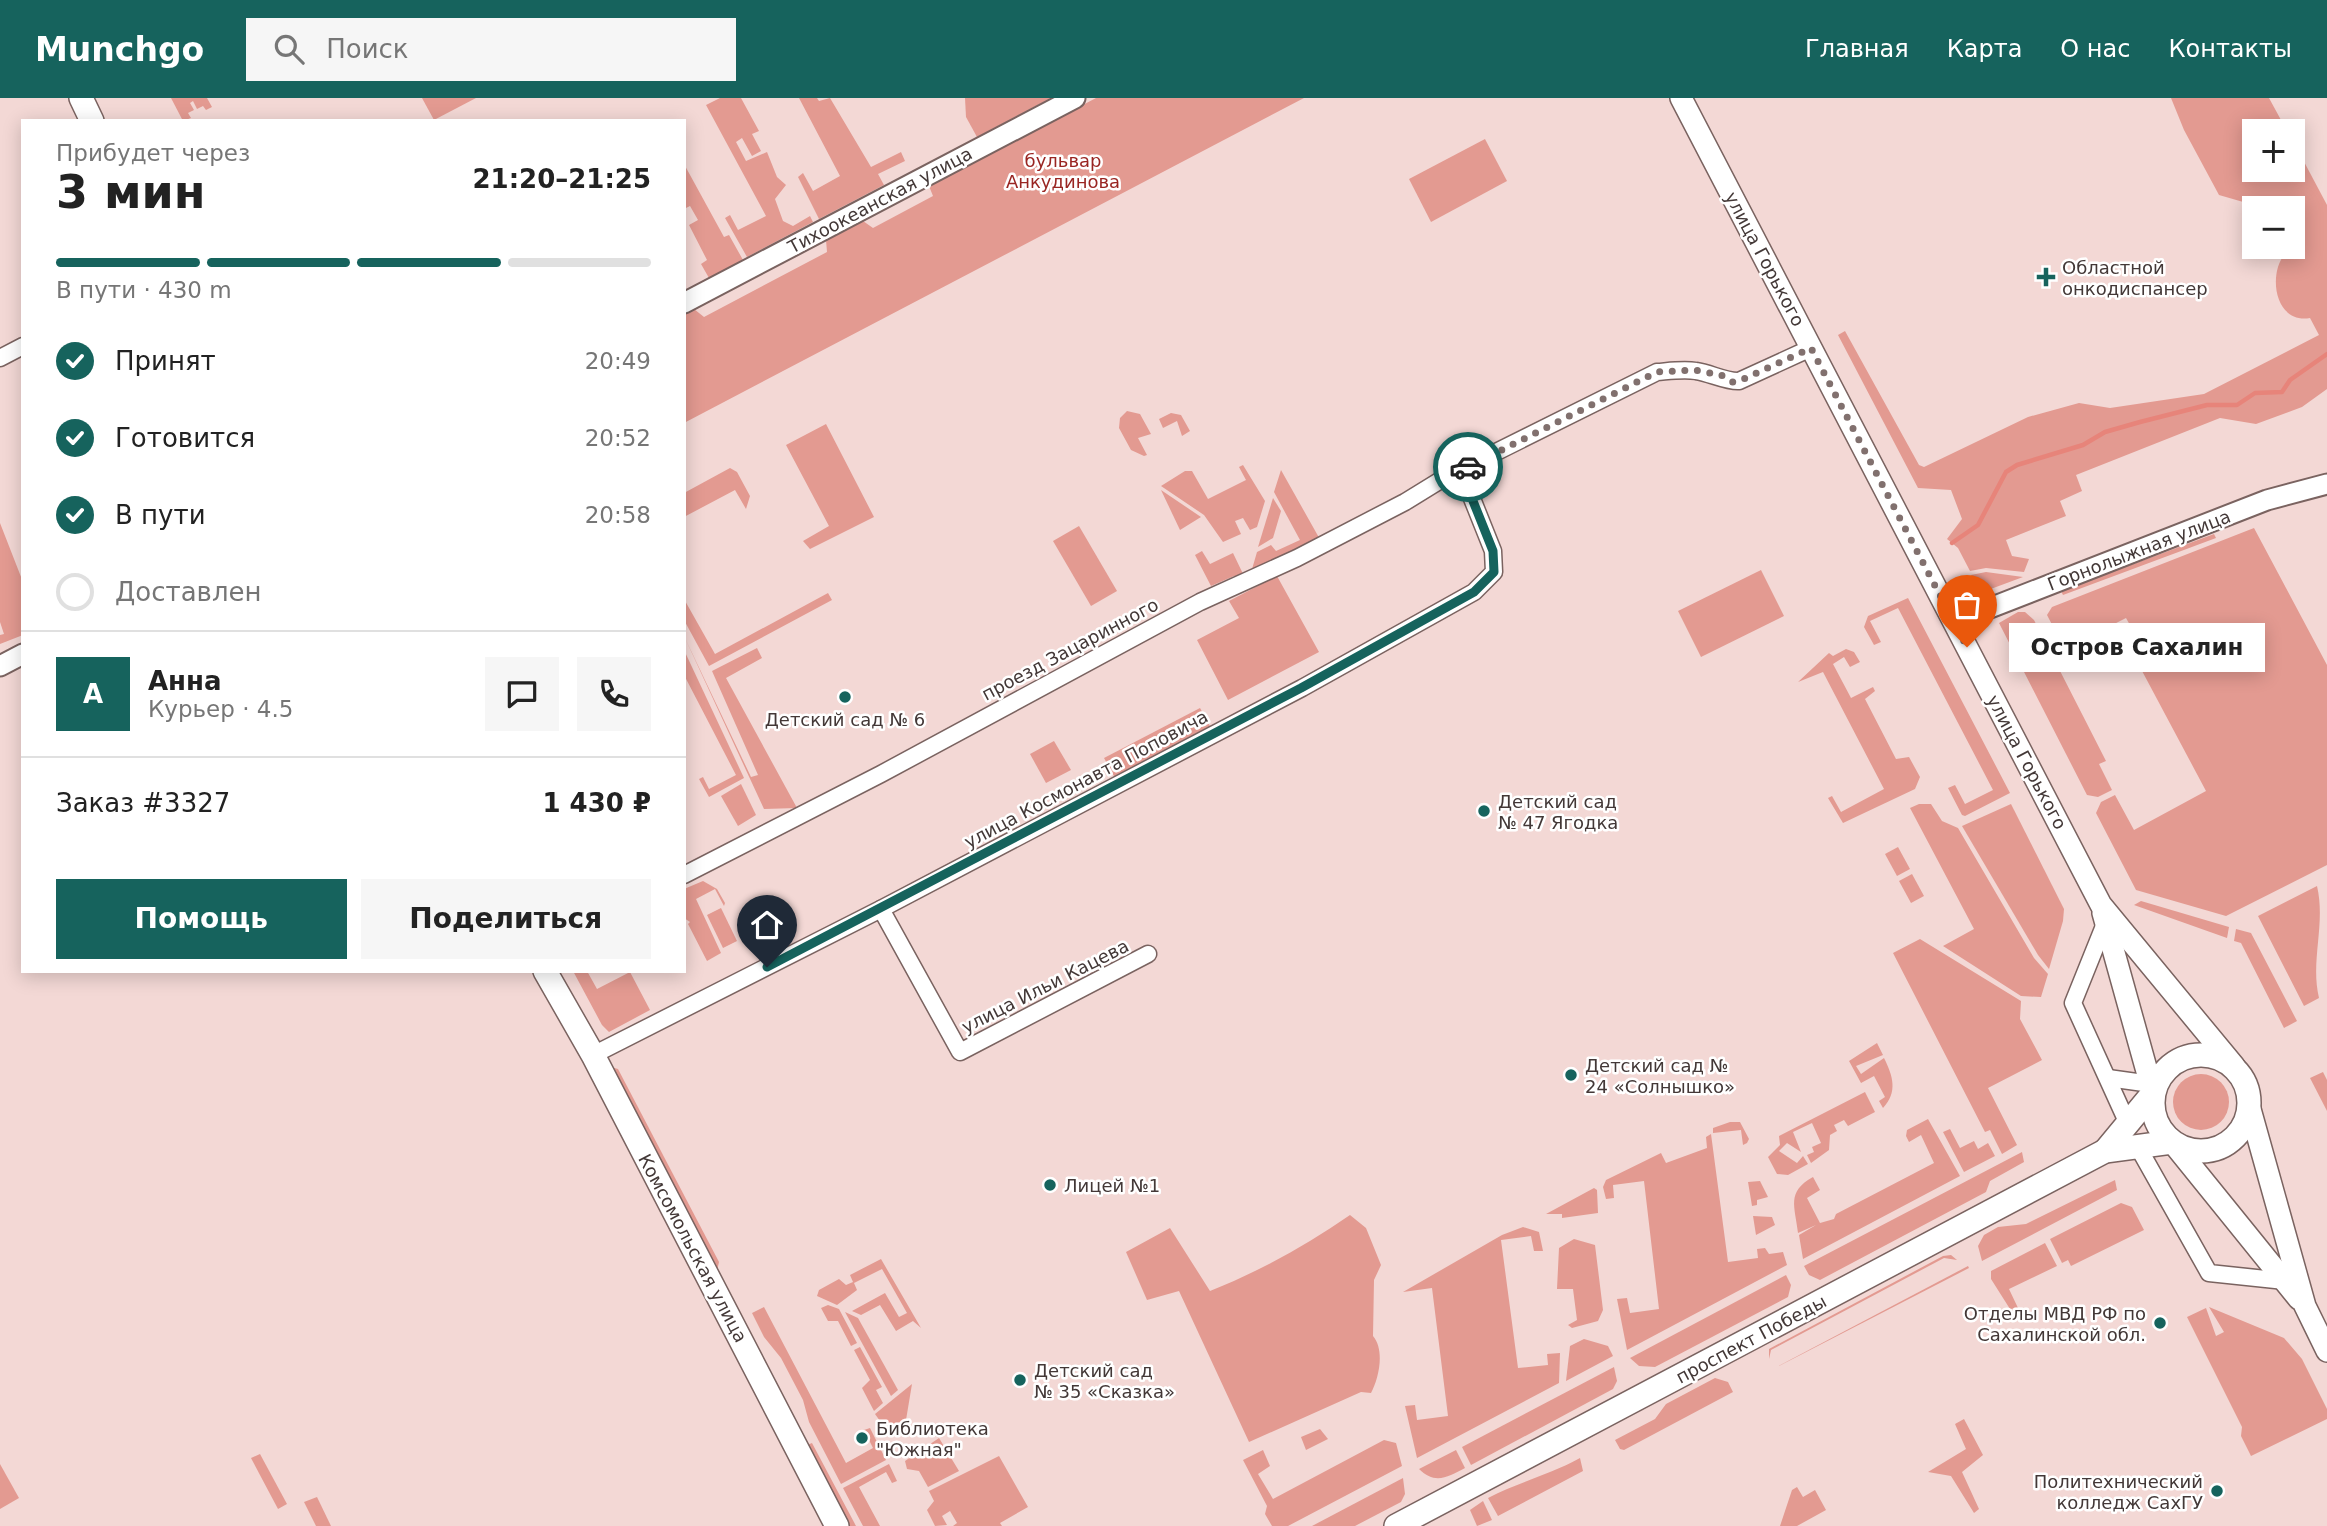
<!DOCTYPE html>
<html lang="ru">
<head>
<meta charset="utf-8">
<style>
  :root { --surface:#fff; --page:#f6f6f6; --text:#222; --muted:#767676; --line:#e0e0e0; --accent:#16635d }
  body { margin:0; font-family:"DejaVu Sans",sans-serif; background:var(--page); color:var(--text); height:100vh; display:flex; flex-direction:column; font-size:26px; white-space:nowrap }
  * { box-sizing:border-box; margin:0 }
  p { font-size:23px; color:var(--muted) }
  .icon { flex:none; width:38px; height:38px; fill:none; stroke:currentColor; stroke-width:2; stroke-linecap:round; stroke-linejoin:round }
  .map { position:relative; flex:1; overflow:hidden }
  .drawer { position:absolute; left:21px; top:21px; width:665px; height:854px; display:flex; flex-direction:column; background:var(--surface); border-radius:0px; box-shadow:0 4px 18px #0003 }
  .drawer>* { flex:none }
  .buttons { position:absolute; left:2242px; top:21px; display:grid; gap:14px }
  .buttons a { display:grid; place-items:center; width:63px; height:63px; border-radius:0px; background:var(--surface); box-shadow:0 4px 18px #0003; font-size:35px }
  .pin { position:absolute; display:grid; place-items:center; width:60px; height:60px; color:#fff; margin:-72px -30px; border-radius:50% 50% 50% 0; rotate:-45deg; box-shadow:0 0 7px #0007 }
  .pin .icon { rotate:45deg }
  .courier { position:absolute; display:grid; place-items:center; width:70px; height:70px; margin:-35px; border:5px solid #16635d; border-radius:50%; background:#fff; color:#222; box-shadow:0 2px 9px #0007 }
  .bubble { position:absolute; height:49px; border-radius:0px; background:var(--surface); box-shadow:0 4px 18px #0003; font-size:23px; font-weight:700; line-height:49px; text-align:center }
  .headline em { font-style:normal; font-weight:700 }
  .headline div { display:flex; flex-direction:column-reverse }
  .headline { display:flex; align-items:center; justify-content:space-between; height:119px; padding:0 35px }
  h1 { font-size:46px; font-weight:700; line-height:52px }
  .bar { display:grid; grid-template-columns:repeat(4,1fr); gap:10px 7px; align-content:center; height:84px; padding:0 35px }
  .bar i { height:9px; border-radius:5px; background:var(--line) }
  .bar .active { background:var(--accent) }
  .bar p { grid-column:span 4 }
  .line { display:flex; align-items:center; gap:18px; padding:0 35px; border-top:2px solid var(--line) }
  .line div { flex:1 }
  .round { display:grid; place-items:center; flex:none; width:74px; height:74px; border-radius:0px; background:var(--page) }
  ol { padding:0 35px; list-style:none }
  li { display:flex; align-items:center; gap:21px; height:77px }
  li p { margin-inline-start:auto }
  li .icon { padding:7px; border-radius:50%; background:var(--accent); color:#fff; stroke-width:4 }
  li:last-child { color:var(--muted) }
  li i { width:38px; height:38px; border:4px solid var(--line); border-radius:50% }
  .primary-button { display:flex; gap:14px; margin-top:auto; padding:14px 35px }
  .primary-button a { flex:1; height:80px; border-radius:0px; background:var(--accent); color:#fff; font-size:28px; font-weight:700; line-height:80px; text-align:center }
  .primary-button a+a { background:var(--page); color:var(--text) }
  header { display:flex; align-items:center; gap:42px; box-sizing:border-box; height:98px; padding:0 35px; background:var(--accent); color:#fff }
  header strong { font-size:33px }
  nav { display:flex; gap:38px; margin-inline-start:auto; font-size:24px }
  .search { width:490px; height:63px; background:var(--page); display:flex; align-items:center; gap:18px; box-sizing:border-box; padding:0 24px; border-radius:0px; color:var(--muted); font-size:26px }
  .map>svg:first-child { display:block }
</style>
</head>
<body>
<header>
<strong>Munchgo</strong>
<div class="search"><svg class="icon" aria-label="search" viewBox="0 0 24 24"><circle cx="10" cy="10" r="6"/><path d="M15 15l6 6"/></svg>Поиск</div>
<nav><a>Главная</a><a>Карта</a><a>О нас</a><a>Контакты</a></nav>
</header>
<div class="map">
<svg width="2327" height="1428" viewBox="0 0 2327 1428">
  <rect width="100%" height="100%" fill="#f3d8d5"/>
  <g fill="#e39a91">
    <polygon points="171,0 207,0 212,9 206,12 203,8 197,11 193,3 190,5 194,12 188,15 191,20 183,23"/>
    <polygon points="422,0 476,0 434,22"/>
    <polygon points="720,0 741,0 759,33 752,36 761,53 752,58 742,40 736,44 746,63 767,54 777,79 786,87 775,101 783,123 793,128 810,118 813,124 747,159 725,120 730,117 738,132 766,118 706,7"/>
    <polygon points="799,0 817,0 819,3 830,0 871,69 901,54 905,63 878,76 884,87 819,121 798,79 803,75 813,93 840,78"/>
    <polygon points="965,0 1051,0 977,39 966,19"/>
    <polygon points="1096,0 1304,0 684,325 684,216 694,211 704,219 827,154 826,142 863,123 873,130 933,98 929,88"/>
    <path d="M2171,0H2269L2287,33H2254V72H2292L2293,43L2327,107V291L2302,309L2256,326L2220,320L2076,377L2082,393L2060,403L2066,418L2006,442L2012,458L2029,461L2024,474L1986,470L1970,473L1958,450L1947,441L1962,421L1951,392L1918,390L1838,237L1845,233L1919,367L1924,369L2028,319L2079,305L2110,310L2204,296L2319,237L2310,220C2281,225 2271,192 2278,169C2280,162 2285,155 2289,149H2292V110H2264L2219,97L2184,32Z"/>
    <polygon points="1485,41 1507,83 1431,124 1409,81"/>
    <polygon points="684,66 724,139 729,137 743,162 709,180 701,166 707,162 689,127 698,122 690,108 684,111"/>
    <polygon points="1127,313 1140,316 1151,336 1138,340 1147,357 1144,358 1131,352 1119,330 1120,320"/>
    <polygon points="1171,315 1181,317 1190,333 1182,338 1177,323 1163,330 1159,321"/>
    <polygon points="826,326 874,419 810,451 803,443 829,428 786,347"/>
    <polygon points="1243,367 1265,403 1257,429 1250,432 1243,420 1235,423 1241,436 1223,444 1204,417 1161,388 1185,373 1192,373 1208,401 1246,382 1239,369"/>
    <polygon points="730,370 737,374 750,398 746,411 735,392 684,419 684,395"/>
    <polygon points="1281,372 1322,445 1250,478 1257,454 1271,447 1276,453 1300,442 1274,394"/>
    <polygon points="1161,392 1201,419 1180,432"/>
    <polygon points="1273,400 1281,413 1273,440 1258,449"/>
    <polygon points="0,425 23,484 23,537 0,546 0,537 4,536 0,524"/>
    <polygon points="1079,428 1117,493 1091,508 1053,443"/>
    <polygon points="2254,430 2327,567 2327,767 2226,818 2136,792 2096,715 2101,704 2115,697 2134,732 2206,693 2125,541 2135,536 2126,520 2075,546 2060,542 2047,517 2052,509"/>
    <polygon points="2214,436 2216,440 2063,497 2061,493"/>
    <polygon points="1202,453 1210,466 1233,455 1244,478 1239,483 1234,478 1211,488 1195,457"/>
    <polygon points="1761,472 1784,518 1701,559 1678,513"/>
    <polygon points="1986,474 2023,479 1980,495 1971,477"/>
    <polygon points="1277,478 1319,554 1228,602 1197,542 1239,520 1229,503"/>
    <polygon points="828,495 832,502 709,568 684,522 684,501 715,556"/>
    <polygon points="1908,500 2010,695 1965,718 1962,717 1948,690 1955,687 1965,706 1993,692 1898,510 1870,523 1881,544 1874,547 1864,529 1868,518"/>
    <polygon points="2018,514 2025,514 2034,522 2106,663 2099,666 2112,692 2098,699 2087,697 1999,525"/>
    <polygon points="684,538 751,679 758,677 712,573 757,550 762,560 726,580 797,710 764,711"/>
    <polygon points="1846,551 1854,554 1860,564 1850,569 1844,559 1833,566 1851,600 1873,589 1875,593 1865,601 1896,661 1909,659 1920,679 1915,691 1843,725 1828,700 1832,698 1841,714 1884,691 1823,574 1798,584 1829,555 1833,558"/>
    <polygon points="684,552 744,680 709,699 699,681 703,679 709,691 736,677 684,577"/>
    <polygon points="1200,610 1211,630 1115,680 1104,660"/>
    <polygon points="1054,643 1071,672 1046,685 1030,656"/>
    <polygon points="741,686 756,717 738,728 721,698"/>
    <polygon points="1919,706 1931,706 1942,723 1958,730 2034,860 2048,876 2041,899 2021,898 1943,848 1974,831 1910,710"/>
    <polygon points="2011,706 2064,811 2063,823 2049,871 2038,857 1962,728"/>
    <polygon points="1898,749 1910,771 1897,778 1885,756"/>
    <polygon points="1912,776 1924,798 1911,805 1899,783"/>
    <polygon points="703,783 717,791 725,805 724,808 715,791 696,801 721,855 707,863 688,826 690,824 684,820 684,791"/>
    <path d="M2317,788C2326,826 2310,863 2319,900L2304,908L2258,818Z"/>
    <polygon points="2141,803 2229,829 2227,840 2134,807"/>
    <polygon points="721,810 737,843 723,850 707,817"/>
    <polygon points="2236,831 2251,835 2297,923 2284,930 2241,845 2234,843"/>
    <polygon points="1920,841 2021,903 2020,921 2042,962 1988,990 2017,1047 2002,1056 1990,1032 1985,1034 1893,855"/>
    <polygon points="573,873 587,873 597,891 630,874 650,912 609,934 602,927"/>
    <path d="M1877,945L1883,957L1856,968L1861,976L1884,960C1893,978 1898,994 1883,1010L1879,1003L1885,999L1874,978L1861,985L1849,963Z"/>
    <polygon points="611,969 618,971 719,1164 717,1173"/>
    <polygon points="2323,974 2327,982 2327,1013 2310,980"/>
    <circle cx="2201" cy="1004" r="28"/>
    <polygon points="1865,994 1875,1014 1848,1028 1844,1022 1834,1027 1837,1033 1830,1037 1829,1052 1811,1065 1807,1057 1814,1054 1812,1049 1821,1045 1812,1025 1793,1034 1801,1054 1787,1045 1779,1053 1797,1065 1803,1058 1808,1066 1788,1077 1777,1076 1768,1059 1780,1047 1779,1038"/>
    <path d="M1928,1021L1960,1078L1803,1161L1799,1137L1816,1127L1798,1135C1795,1108 1786,1094 1813,1079L1820,1092L1807,1100L1820,1125L1834,1121L1836,1116L1934,1065L1921,1037L1909,1044L1906,1038L1907,1032Z"/>
    <polygon points="1730,1024 1740,1024 1749,1041 1747,1045 1743,1047 1741,1032 1713,1035 1713,1030"/>
    <polygon points="1950,1031 1960,1050 1974,1043 1978,1051 1988,1045 1995,1058 1964,1074 1943,1034"/>
    <polygon points="1711,1036 1728,1164 1758,1160 1757,1151 1765,1150 1769,1156 1783,1154 1787,1167 1627,1252 1617,1201 1627,1200 1630,1215 1659,1211 1644,1083 1613,1087 1614,1100 1606,1101 1603,1089 1606,1082 1661,1055 1666,1065 1707,1050 1706,1039"/>
    <polygon points="2022,1054 2024,1064 1990,1083 1986,1094 1820,1182 1809,1177 1804,1168"/>
    <polygon points="2115,1082 2117,1092 1982,1163 1978,1148 1984,1137 1998,1129 2026,1126"/>
    <polygon points="1760,1083 1768,1099 1757,1102 1757,1107 1752,1108 1748,1084"/>
    <polygon points="1594,1090 1597,1092 1598,1115 1562,1120 1562,1116 1546,1116"/>
    <polygon points="2121,1105 2132,1109 2144,1132 2071,1168 2068,1162 2062,1165 2050,1141"/>
    <path d="M1350,1117L1366,1130L1381,1167L1374,1182L1373,1238C1385,1252 1379,1280 1371,1295L1361,1294L1249,1344L1179,1193L1147,1202L1126,1154L1170,1130L1210,1193C1260,1173 1305,1148 1350,1117Z"/>
    <polygon points="1753,1118 1772,1119 1775,1127 1756,1137"/>
    <polygon points="1523,1129 1539,1134 1543,1153 1534,1153 1531,1138 1501,1142 1518,1270 1548,1267 1547,1256 1560,1255 1559,1285 1417,1360 1405,1308 1415,1307 1417,1322 1448,1318 1432,1190 1403,1194 1502,1137"/>
    <polygon points="1574,1141 1595,1147 1603,1212 1598,1223 1572,1230 1568,1227 1577,1222 1573,1191 1557,1191 1559,1150"/>
    <polygon points="2045,1145 2057,1168 2009,1191 2018,1210 2010,1211 1991,1181 1991,1173"/>
    <polygon points="1951,1157 1957,1162 1944,1160 1771,1252 1769,1261 1769,1251 1943,1158"/>
    <polygon points="881,1161 921,1230 913,1223 896,1233 880,1207 861,1217 852,1213 885,1195 899,1219 907,1215 882,1171 854,1185 857,1192 837,1207 817,1198 819,1192 839,1181 846,1187 853,1184 850,1177"/>
    <polygon points="1968,1168 1969,1170 1771,1272"/>
    <polygon points="1786,1177 1791,1187 1788,1199 1655,1269 1639,1268 1630,1260"/>
    <polygon points="828,1207 839,1211 857,1245 851,1248 838,1223 828,1223 821,1210"/>
    <polygon points="764,1209 846,1365 873,1350 864,1332 870,1330 886,1362 841,1386 809,1324 803,1302 781,1260 764,1239 752,1215"/>
    <polygon points="2209,1209 2284,1240 2302,1261 2327,1311 2327,1321 2251,1358 2241,1338 2242,1329 2187,1219 2206,1210 2216,1238 2224,1234"/>
    <polygon points="845,1214 858,1220 898,1292 891,1298"/>
    <polygon points="1584,1241 1608,1248 1613,1258 1566,1283 1570,1248"/>
    <polygon points="860,1249 882,1289 876,1292 883,1305 874,1313 862,1290 870,1282 854,1252"/>
    <polygon points="1614,1269 1617,1283 1613,1291 1471,1367 1462,1349"/>
    <polygon points="1715,1280 1728,1284 1733,1294 1624,1352 1620,1351 1615,1342 1655,1321 1666,1306"/>
    <polygon points="912,1286 906,1322 890,1337 875,1316"/>
    <polygon points="1964,1321 1983,1357 1962,1374 1979,1411 1974,1415 1951,1378 1928,1374 1966,1351 1955,1326"/>
    <polygon points="1320,1331 1328,1341 1306,1352 1301,1339"/>
    <polygon points="939,1340 959,1373 928,1389 919,1373 907,1371 905,1363"/>
    <polygon points="1384,1342 1396,1345 1402,1368 1288,1428 1272,1428 1265,1416 1267,1408 1243,1362 1263,1352 1270,1368 1258,1376 1273,1401"/>
    <polygon points="812,1345 856,1428 849,1428 807,1347"/>
    <path d="M1456,1352L1465,1370C1448,1379 1435,1387 1419,1371Z"/>
    <polygon points="260,1356 287,1406 278,1411 251,1360"/>
    <polygon points="999,1358 1028,1409 1000,1425 1002,1428 953,1428 957,1425 950,1413 942,1418 947,1427 935,1428 927,1412 934,1403 929,1393"/>
    <path d="M1580,1360L1583,1373L1498,1418L1488,1400C1519,1384 1549,1377 1580,1360Z"/>
    <polygon points="0,1366 19,1400 0,1411"/>
    <polygon points="889,1366 897,1383 892,1385 886,1374 859,1389 880,1428 863,1428 843,1390"/>
    <polygon points="1403,1380 1405,1396 1401,1404 1355,1428 1312,1428"/>
    <polygon points="1797,1389 1803,1399 1815,1392 1826,1412 1797,1428 1780,1428 1792,1392"/>
    <polygon points="317,1399 331,1428 316,1428 304,1404"/>
    <polygon points="1483,1403 1492,1422 1477,1428 1470,1412"/>
  </g>
  <g fill="none" stroke-linecap="round" stroke-linejoin="round">
    <polyline stroke="#e7847a" stroke-width="4.5" points="1952,445 1978,427 2006,374 2017,367 2083,347 2105,334 2140,324 2207,307 2237,307 2255,295 2282,294 2290,282 2327,256"/>
    <defs>
      <g id="minor">
        <polyline points="0,260 23,248"/>
        <path d="M684,777L881,676L1200,504L1297,460L1405,404L1444,380L1657,274C1670,273 1684,271 1696,273C1710,275 1727,284 1739,283L1811,250"/>
        <polyline points="881,811 960,954 1148,856"/>
        <polyline points="2106,823 2073,905 2128,1026"/>
        <polyline points="593,957 881,811 1302,590 1474,494 1494,474 1493,453 1461,373"/>
        <polyline points="2108,980 2151,986"/>
        <polyline points="2138,1049 2209,1175 2285,1183"/>
      </g>
      <g id="tertiary">
        <polyline points="684,205 1075,0"/>
        <polyline points="1954,524 2267,402 2327,386"/>
        <polyline points="0,568 23,556"/>
      </g>
      <g id="secondary">
        <polyline points="1681,0 2101,807 2234,968"/>
        <polyline points="2103,815 2153,995"/>
        <polyline points="2250,1011 2305,1208 2327,1253"/>
        <polyline points="2172,1044 2299,1201"/>
      </g>
      <g id="primary">
        <polyline points="81,0 92,23"/>
        <polyline points="545,873 593,957 837,1428"/>
        <circle cx="2201" cy="1005" r="48"/>
        <polyline points="2105,1053 2153,995"/>
        <polyline points="1396,1428 2105,1053 2172,1044"/>
      </g>
    </defs>
    <use href="#minor" stroke="#7a6360" stroke-width="19"/>
    <use href="#tertiary" stroke="#7a6360" stroke-width="23"/>
    <use href="#secondary" stroke="#7a6360" stroke-width="24"/>
    <use href="#primary" stroke="#7a6360" stroke-width="26"/>
    <use href="#minor" stroke="#fff" stroke-width="16"/>
    <use href="#tertiary" stroke="#fff" stroke-width="19"/>
    <use href="#secondary" stroke="#fff" stroke-width="21"/>
    <use href="#primary" stroke="#fff" stroke-width="23"/>
  </g>
  <g fill="none" stroke-linecap="round" stroke-linejoin="round">
    <polyline stroke="#81706e" stroke-width="7" stroke-dasharray="0 12.6" points="1468,369 1657,274 1694,272 1721,277 1732,284 1739,283 1811,250 1967,549"/>
    <polyline stroke="#16635d" stroke-width="9" points="767,869 1301,590 1474,494 1494,474 1493,453 1461,373 1468,369"/>
  </g>
  <g fill="#16635d" stroke="#fff" stroke-width="2.5">
    <path d="M2042.5 168.5h7v7h7v7h-7v7h-7v-7h-7v-7h7z"/>
    <circle cx="845" cy="599" r="7"/>
    <circle cx="1484" cy="713" r="7"/>
    <circle cx="1571" cy="977" r="7"/>
    <circle cx="1050" cy="1087" r="7"/>
    <circle cx="2160" cy="1225" r="7"/>
    <circle cx="1020" cy="1282" r="7"/>
    <circle cx="862" cy="1340" r="7"/>
    <circle cx="2217" cy="1393" r="7"/>
  </g>
  <g text-anchor="middle" dominant-baseline="central" stroke-width="5" stroke-linejoin="round" paint-order="stroke">
    <g font-size="18" fill="#992522" stroke="#fff">
      <text x="1063" y="62">бульвар<tspan x="1063" dy="21">Анкудинова</tspan></text>
    </g>
    <g font-size="18" fill="#433837" stroke="#fff">
      <text transform="translate(880 102) rotate(-28)">Тихоокеанская улица</text>
      <text transform="translate(1765 161) rotate(62)">улица Горького</text>
      <text transform="translate(2139 452) rotate(-21)">Горнолыжная улица</text>
      <text transform="translate(1070 551) rotate(-28)">проезд Зацаринного</text>
      <text transform="translate(2027 664) rotate(62)">улица Горького</text>
      <text transform="translate(1086 681) rotate(-28)">улица Космонавта Поповича</text>
      <text transform="translate(1045 888) rotate(-27)">улица Ильи Кацева</text>
      <text transform="translate(693 1150) rotate(62)">Комсомольская улица</text>
      <text transform="translate(1751 1241) rotate(-28)">проспект Победы</text>
    </g>
    <g font-size="18" fill="#433837" stroke="#fff" text-anchor="start">
      <text x="2062" y="169">Областной<tspan x="2062" dy="21">онкодиспансер</tspan></text>
      <text x="845" y="621" text-anchor="middle">Детский сад № 6</text>
      <text x="1498" y="703">Детский сад<tspan x="1498" dy="21">№ 47 Ягодка</tspan></text>
      <text x="1585" y="967">Детский сад №<tspan x="1585" dy="21">24 «Солнышко»</tspan></text>
      <text x="1064" y="1087">Лицей №1</text>
      <text x="2146" y="1215" text-anchor="end">Отделы МВД РФ по<tspan x="2146" dy="21">Сахалинской обл.</tspan></text>
      <text x="1034" y="1272">Детский сад<tspan x="1034" dy="21">№ 35 «Сказка»</tspan></text>
      <text x="876" y="1330">Библиотека<tspan x="876" dy="21">"Южная"</tspan></text>
      <text x="2203" y="1383" text-anchor="end">Политехнический<tspan x="2203" dy="21">колледж СахГУ</tspan></text>
    </g>
  </g>
</svg>
<div class="buttons">
<a>+</a>
<a>−</a>
</div>
<div class="pin" style="left:1967px;top:549px;background:#ea580c"><svg class="icon" aria-label="bag" viewBox="0 0 24 24"><path d="M5 8h14l-1 12H6zM9 8a3 3 0 0 1 6 0"/></svg></div>
<div class="pin" style="left:767px;top:869px;background:#1f2937"><svg class="icon" aria-label="home" viewBox="0 0 24 24"><path d="M3 11l9-7 9 7M6 9v11h12V9"/></svg></div>
<div class="courier" style="left:1468px;top:369px"><svg class="icon" aria-label="car" viewBox="0 0 24 24"><path d="M5 17H2v-5l4-1 3-4h7l3 4 3 1v5h-3M9 17h6M6 11h13"/><circle cx="7" cy="17" r="2"/><circle cx="17" cy="17" r="2"/></svg></div>
<div class="bubble" style="left:2009px;top:525px;width:256px">Остров Сахалин</div>
<section class="drawer">
<div class="headline"><div><h1>3 мин</h1><p>Прибудет через</p></div><em>21:20–21:25</em></div>
<div class="bar"><i class="active"></i><i class="active"></i><i class="active"></i><i></i><p>В пути · 430 m</p></div>
<ol>
<li><svg class="icon" aria-label="check" viewBox="0 0 24 24"><path d="M5 12l5 5 9-10"/></svg>Принят<p>20:49</p></li>
<li><svg class="icon" aria-label="check" viewBox="0 0 24 24"><path d="M5 12l5 5 9-10"/></svg>Готовится<p>20:52</p></li>
<li><svg class="icon" aria-label="check" viewBox="0 0 24 24"><path d="M5 12l5 5 9-10"/></svg>В пути<p>20:58</p></li>
<li><i></i>Доставлен</li>
</ol>
<div class="line" style="height:126px"><b class="round" style="background:var(--accent);color:#fff">А</b><div><b>Анна</b><p>Курьер · 4.5</p></div><a class="round"><svg class="icon" aria-label="chat" viewBox="0 0 24 24"><path d="M4 5h16v11H9l-5 4z"/></svg></a><a class="round"><svg class="icon" aria-label="phone" viewBox="0 0 24 24"><path d="M5 4h4l2 5-3 2q2 4 5 5l2-3 5 2v4C11 20 4 13 5 4z"/></svg></a></div>
<div class="line" style="height:91px"><div>Заказ #3327</div><b>1 430 ₽</b></div>
<div class="primary-button"><a>Помощь</a><a>Поделиться</a></div>
</section>
</div>
</body>
</html>
